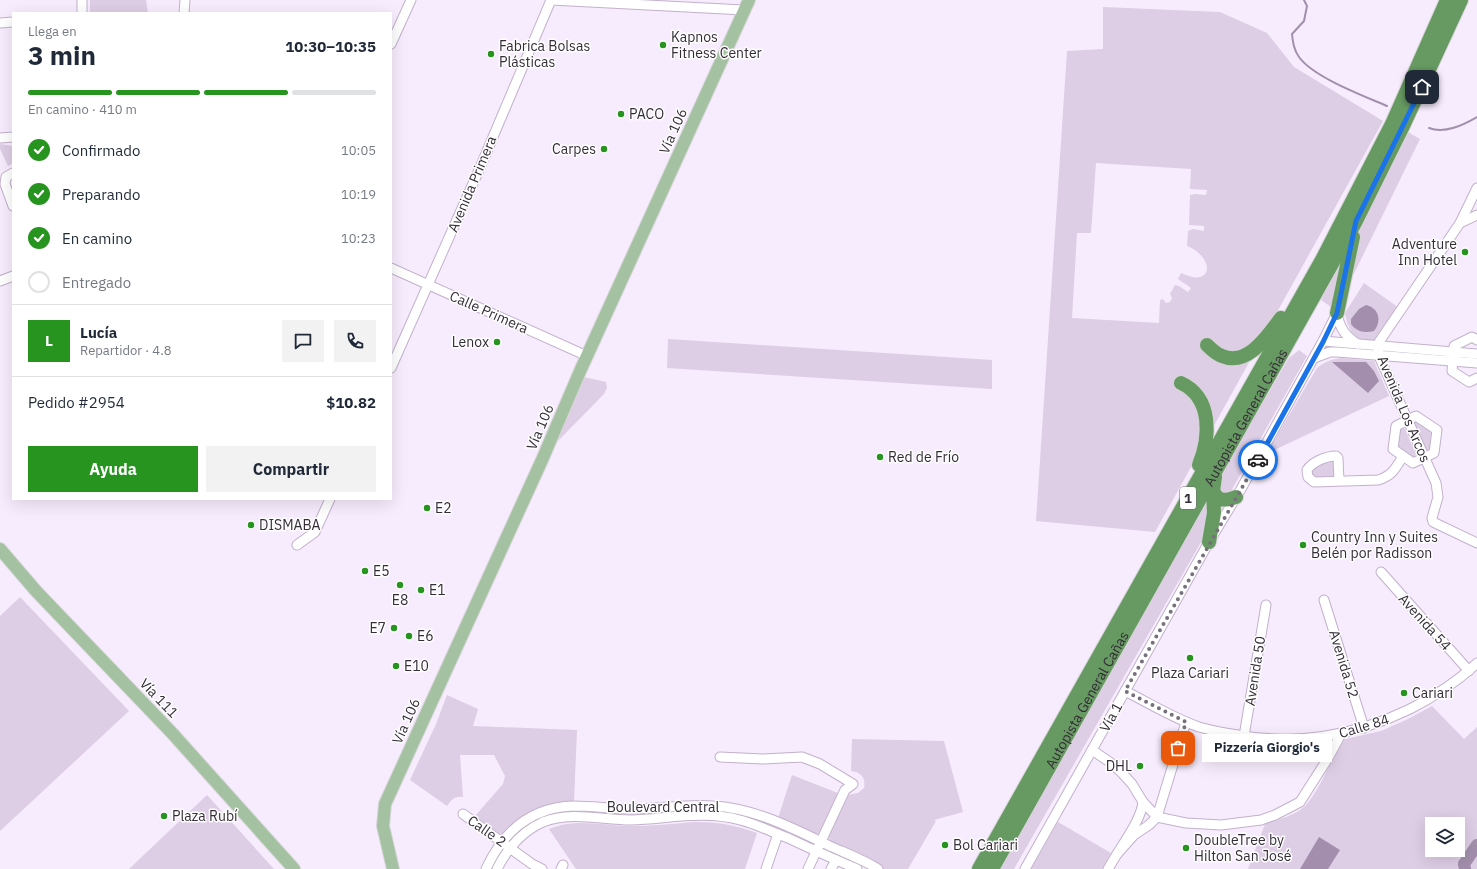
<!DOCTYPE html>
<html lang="es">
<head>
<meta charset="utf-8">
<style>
  :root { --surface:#fff; --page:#f2f2f3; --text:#1f2937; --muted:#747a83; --line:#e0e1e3; --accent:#26941f }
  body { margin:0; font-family:"IBM Plex Sans",sans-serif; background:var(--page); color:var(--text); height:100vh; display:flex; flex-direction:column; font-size:15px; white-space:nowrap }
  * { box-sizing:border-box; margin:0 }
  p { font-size:13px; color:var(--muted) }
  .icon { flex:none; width:22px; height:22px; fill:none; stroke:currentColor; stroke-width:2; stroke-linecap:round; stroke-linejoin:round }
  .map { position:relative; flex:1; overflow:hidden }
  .side { position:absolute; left:12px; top:12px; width:380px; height:488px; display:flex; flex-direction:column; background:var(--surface); border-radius:0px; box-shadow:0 4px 16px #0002 }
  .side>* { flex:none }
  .buttons { position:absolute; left:1425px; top:817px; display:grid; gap:8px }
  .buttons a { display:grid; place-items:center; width:40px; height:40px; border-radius:0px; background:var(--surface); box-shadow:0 4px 16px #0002; font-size:20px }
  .pin { position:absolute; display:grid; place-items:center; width:34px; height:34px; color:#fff; margin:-17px; border-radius:8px; box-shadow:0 2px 6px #0006 }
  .courier { position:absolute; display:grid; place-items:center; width:40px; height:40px; margin:-20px; border:3px solid #1a73e8; border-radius:50%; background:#fff; color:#222; box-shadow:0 1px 5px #0007 }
  .bubble { position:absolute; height:28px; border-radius:0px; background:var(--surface); box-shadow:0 4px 16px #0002; font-size:13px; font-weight:700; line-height:28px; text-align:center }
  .overview em { font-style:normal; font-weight:700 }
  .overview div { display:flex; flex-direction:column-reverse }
  .overview { display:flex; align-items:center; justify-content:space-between; height:68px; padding:0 16px }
  h1 { font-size:26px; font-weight:700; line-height:30px }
  .bar { display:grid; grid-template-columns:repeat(4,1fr); gap:6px 4px; align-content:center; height:48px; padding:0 16px }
  .bar i { height:5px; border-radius:3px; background:var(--line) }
  .bar .active { background:var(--accent) }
  .bar p { grid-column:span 4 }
  .line { display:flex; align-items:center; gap:10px; padding:0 16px; border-top:1px solid var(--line) }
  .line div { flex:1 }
  .round { display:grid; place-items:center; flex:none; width:42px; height:42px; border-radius:0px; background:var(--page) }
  ol { padding:0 16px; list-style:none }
  li { display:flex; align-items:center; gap:12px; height:44px }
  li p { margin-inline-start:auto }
  li .icon { padding:4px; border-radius:50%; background:var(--accent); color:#fff; stroke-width:4 }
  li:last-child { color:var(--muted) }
  li i { width:22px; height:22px; border:2px solid var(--line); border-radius:50% }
  .primary-button { display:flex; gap:8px; margin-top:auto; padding:8px 16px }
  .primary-button a { flex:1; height:46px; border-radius:0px; background:var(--accent); color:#fff; font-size:16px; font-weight:700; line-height:46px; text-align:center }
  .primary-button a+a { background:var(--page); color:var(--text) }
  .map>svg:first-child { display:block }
</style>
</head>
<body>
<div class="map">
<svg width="1477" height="869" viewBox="0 0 1477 869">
  <rect width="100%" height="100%" fill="#f7ecfd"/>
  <g fill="#ddcde5" fill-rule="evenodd">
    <polygon points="90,0 146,0 148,13 90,13"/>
    <path d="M1103,7L1220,12L1267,33L1294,67L1383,121L1155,532L1036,521L1067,51L1103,49ZM1096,163L1191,169L1190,189L1207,190L1206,195L1196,194L1190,195L1189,225L1204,226V231L1193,229L1188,231L1187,246C1215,257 1214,289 1181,273L1178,279L1191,288L1188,292L1179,286L1175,285L1170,294L1172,298L1170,302L1166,303L1163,299L1160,300L1159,323L1072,318L1077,233H1091Z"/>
    <polygon points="1406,131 1420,139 1343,296 1355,242 1362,218"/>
    <polygon points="0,144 13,146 13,163 8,166 0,149"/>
    <polygon points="1348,250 1334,309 1321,300"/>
    <path d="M1364,283L1399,308C1394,316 1383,337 1375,340C1357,349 1347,327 1345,313Z"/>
    <polygon points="668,339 992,360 992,389 667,368"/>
    <polygon points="1299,350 1307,356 1230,493 1217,494 1219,477 1289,358"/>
    <path d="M1341,358L1374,361L1389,396L1266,454L1317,368C1324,362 1332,359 1341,358Z"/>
    <polygon points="584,377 606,382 607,388 604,394 554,445"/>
    <polygon points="1415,421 1417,421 1431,432 1430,448 1428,450 1425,450 1413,425"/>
    <polygon points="1401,428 1405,429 1416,454 1414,457 1410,457 1398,448 1399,429"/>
    <polygon points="1335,460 1335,479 1314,479 1311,476 1312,467"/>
    <polygon points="1210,491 1208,530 1014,869 995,869"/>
    <polygon points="20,597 129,711 0,831 0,616"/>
    <path d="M447,695L478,709L473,726L577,730L574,802C552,803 534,808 517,821C511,826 506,833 500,834L475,816L503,784L505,776L494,755H460L463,797C455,796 452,799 447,806L410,780L436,724Z"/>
    <path d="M1432,706L1464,739L1477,727V869H1248L1265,824C1277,820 1289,817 1300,810C1316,800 1332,758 1341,740L1381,731L1408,719ZM1432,824H1458V850H1432Z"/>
    <path d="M852,739L944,741L963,812L934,820L936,821L908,869H883L830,842L829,839V834L847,795L858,793L864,788C866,778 861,772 851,771Z"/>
    <polygon points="792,775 838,793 821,832 815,835 778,818"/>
    <polygon points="207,795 274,869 129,869"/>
    <path d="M694,822C717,822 736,825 757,833L745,869H576L549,829C574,818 603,825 629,826C651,826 672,824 694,822Z"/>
    <polygon points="1058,822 1111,853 1102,869 1031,869"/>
  </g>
  <g fill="#a38fad">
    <path d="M1366,305C1379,308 1382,321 1374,331C1364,333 1357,332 1351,324V319L1359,309Z"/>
    <polygon points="1332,362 1366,362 1374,371 1379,381 1368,393"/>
    <polygon points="1319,837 1340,850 1328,869 1300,869"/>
  </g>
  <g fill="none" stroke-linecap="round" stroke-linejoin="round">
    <g stroke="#a38fad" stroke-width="2">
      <path d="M1304,0L1307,6L1304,21L1292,34C1293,43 1294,50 1299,57C1313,77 1364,96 1387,106"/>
      <path d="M1429,128C1445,134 1463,125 1477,117"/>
    </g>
    <polyline stroke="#a38fad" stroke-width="12" points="1465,869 1464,864 1477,845"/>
    <defs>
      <g id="minor">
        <polyline points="82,13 82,0"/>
        <polyline points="184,13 185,0"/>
        <polyline points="0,23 13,22"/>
        <polyline points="391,44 411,0"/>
        <polyline points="0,138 13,137"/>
        <polyline points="13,173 6,177 5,184 13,206"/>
        <polyline points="1477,188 1460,223 1379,342 1378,354 1436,483 1438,497 1432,518 1433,522 1477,543"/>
        <polyline points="1460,223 1477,215"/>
        <polyline points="391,268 587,356"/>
        <polyline points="0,281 13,276"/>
        <path d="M1337,313C1339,327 1345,337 1358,344"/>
        <polyline points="1477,340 1472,337 1454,346 1452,371 1469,382 1477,378"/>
        <polyline points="1323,341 1477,354"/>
        <polyline points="1314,358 1330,352 1337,352 1477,363"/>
        <polyline points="391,368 479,170 551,0 744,10"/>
        <polygon points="1416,416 1437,430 1434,453 1413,463 1393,449 1396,426"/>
        <path d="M1339,481L1338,458L1336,456C1326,456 1312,462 1307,470L1308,477L1314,482L1378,480C1392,476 1396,468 1403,456"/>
        <polyline points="297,545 315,532 330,499"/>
        <polyline points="1381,572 1469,671"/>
        <polyline points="1324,600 1364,728"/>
        <path d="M1125,691C1149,703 1173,718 1199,727C1209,730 1220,732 1231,734C1295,746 1352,737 1410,709C1435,696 1457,682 1477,663"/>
        <polyline points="1244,736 1266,605"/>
        <polyline points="1092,750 1111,763 1122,773 1132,784 1143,802 1157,817 1186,823 1221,825 1261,820 1275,815 1300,802 1328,758 1341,734"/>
        <polyline points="720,757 763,759 802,757 820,764 853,784 845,790 808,869"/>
        <path d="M1143,802C1141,819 1126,839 1117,854L1134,835L1149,825L1157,817L1186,722"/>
        <polyline points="463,814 532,864 542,869"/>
        <path d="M486,869C503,832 531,807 574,806C593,806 612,809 631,809C658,809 687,804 713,806C755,808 794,829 832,847C848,854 864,860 878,869"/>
        <path d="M497,869C507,849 523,831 543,822C571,811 602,820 631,820C667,819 704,810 740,820C756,824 772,832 788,838C811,849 834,859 857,869"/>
        <polyline points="561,869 563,865"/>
        <polyline points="766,869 778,834"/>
        <polyline points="831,869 836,860"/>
        <polyline points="1025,869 1209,542 1241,489 1323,341 1337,313"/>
        <polyline points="1108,869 1117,854"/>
      </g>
      <g id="major">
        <polyline points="0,549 36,591 172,733 294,869"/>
        <polyline points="393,869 383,826 385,804 542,460 581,369 749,0"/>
      </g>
      <g id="highway">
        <polyline points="1337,313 1353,237"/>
        <path d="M1207,345C1211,349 1216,354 1222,356C1248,367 1268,335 1281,318"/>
        <path d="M1181,383C1213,398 1210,438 1199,465"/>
        <path d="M1213,491C1218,502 1226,501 1236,497"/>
        <polyline points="1209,542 1214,513 1213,491 1215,477"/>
        <polyline points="979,869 1322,260 1392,124 1447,0"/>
        <path id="s1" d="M992,869L1356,221L1402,128L1461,0"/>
      </g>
    </defs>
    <use href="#minor" stroke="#c2b1cc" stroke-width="11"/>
    <use href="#major" stroke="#d6d5d7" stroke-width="14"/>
    <use href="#highway" stroke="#d6d5d7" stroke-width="16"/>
    <use href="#minor" stroke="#fff" stroke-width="9"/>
    <use href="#major" stroke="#a4c2a1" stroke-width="12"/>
    <use href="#highway" stroke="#679962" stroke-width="14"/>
  </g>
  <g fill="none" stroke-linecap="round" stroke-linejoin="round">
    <polyline stroke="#78707c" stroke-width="4" stroke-dasharray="0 7.2" points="1178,748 1186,722 1125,691 1258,460"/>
    <polyline stroke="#1a73e8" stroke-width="5" points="1258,460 1323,342 1337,313 1356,221 1422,87"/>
  </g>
  <g fill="#26941f" stroke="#fefefe" stroke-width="1.5">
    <circle cx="663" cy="45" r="4"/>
    <circle cx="491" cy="54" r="4"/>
    <circle cx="621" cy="114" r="4"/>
    <circle cx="604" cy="149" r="4"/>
    <circle cx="1465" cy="252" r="4"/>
    <circle cx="497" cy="342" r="4"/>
    <circle cx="880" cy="457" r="4"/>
    <circle cx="427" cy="508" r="4"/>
    <circle cx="251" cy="525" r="4"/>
    <circle cx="1303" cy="545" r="4"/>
    <circle cx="365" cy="571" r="4"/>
    <circle cx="400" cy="585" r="4"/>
    <circle cx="421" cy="590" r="4"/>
    <circle cx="394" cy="628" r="4"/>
    <circle cx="409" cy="636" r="4"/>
    <circle cx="1190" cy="658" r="4"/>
    <circle cx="396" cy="666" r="4"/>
    <circle cx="1404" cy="693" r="4"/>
    <circle cx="1140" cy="766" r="4"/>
    <circle cx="164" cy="816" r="4"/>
    <circle cx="945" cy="845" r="4"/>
    <circle cx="1186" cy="848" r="4"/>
  </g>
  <g text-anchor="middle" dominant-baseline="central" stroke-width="3" stroke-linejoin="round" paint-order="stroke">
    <rect fill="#fefefe" stroke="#716c73" stroke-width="1" x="1180" y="487" width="16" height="22" rx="3"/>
    <g font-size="13" font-weight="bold" fill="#342d37">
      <text x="1188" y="498">1</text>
    </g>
    <g font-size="14" fill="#342d37" stroke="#fefefe" text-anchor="start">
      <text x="671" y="37">Kapnos<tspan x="671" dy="16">Fitness Center</tspan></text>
      <text x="499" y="46">Fabrica Bolsas<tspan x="499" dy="16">Plásticas</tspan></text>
      <text x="629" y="114">PACO</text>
      <text x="596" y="149" text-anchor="end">Carpes</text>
      <text x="1457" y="244" text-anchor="end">Adventure<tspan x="1457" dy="16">Inn Hotel</tspan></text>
      <text x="489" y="342" text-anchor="end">Lenox</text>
      <text x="888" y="457">Red de Frío</text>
      <text x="435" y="508">E2</text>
      <text x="259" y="525">DISMABA</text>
      <text x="1311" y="537">Country Inn y Suites<tspan x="1311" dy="16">Belén por Radisson</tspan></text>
      <text x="373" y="571">E5</text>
      <text x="429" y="590">E1</text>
      <text x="400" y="600" text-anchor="middle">E8</text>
      <text x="386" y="628" text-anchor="end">E7</text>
      <text x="417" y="636">E6</text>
      <text x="404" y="666">E10</text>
      <text x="1190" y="673" text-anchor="middle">Plaza Cariari</text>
      <text x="1412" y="693">Cariari</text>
      <text x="1132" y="766" text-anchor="end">DHL</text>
      <text x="172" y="816">Plaza Rubí</text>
      <text x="1194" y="840">DoubleTree by<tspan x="1194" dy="16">Hilton San José</tspan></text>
      <text x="953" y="845">Bol Cariari</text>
    </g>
    <g font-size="14" fill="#342d37" stroke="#fefefe">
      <text transform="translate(673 131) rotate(-66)">Vía 106</text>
      <text transform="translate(472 184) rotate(-67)">Avenida Primera</text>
      <text transform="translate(489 312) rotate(24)">Calle Primera</text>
      <text transform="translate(1404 409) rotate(67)">Avenida Los Arcos</text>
      <text stroke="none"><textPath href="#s1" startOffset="518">Autopista General Cañas</textPath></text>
      <text transform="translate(540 427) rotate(-67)">Vía 106</text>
      <text transform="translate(1425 622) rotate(48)">Avenida 54</text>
      <text transform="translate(1344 664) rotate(73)">Avenida 52</text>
      <text transform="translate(1255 671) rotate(-81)">Avenida 50</text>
      <text transform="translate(159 698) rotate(46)">Vía 111</text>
      <text stroke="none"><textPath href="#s1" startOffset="194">Autopista General Cañas</textPath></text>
      <text transform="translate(1111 717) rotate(-61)">Vía 1</text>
      <text transform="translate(406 721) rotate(-66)">Vía 106</text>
      <text transform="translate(1364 726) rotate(-17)">Calle 84</text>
      <text x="663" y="807">Boulevard Central</text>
      <text transform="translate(487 831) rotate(35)">Calle 2</text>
    </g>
  </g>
</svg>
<div class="buttons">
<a><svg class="icon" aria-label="layers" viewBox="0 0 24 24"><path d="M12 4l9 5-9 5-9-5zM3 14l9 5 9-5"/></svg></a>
</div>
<div class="pin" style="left:1178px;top:748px;background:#ea580c"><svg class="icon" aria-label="bag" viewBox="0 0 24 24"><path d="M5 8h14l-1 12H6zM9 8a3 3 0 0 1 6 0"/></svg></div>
<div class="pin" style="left:1422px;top:87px;background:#1f2937"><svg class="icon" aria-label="home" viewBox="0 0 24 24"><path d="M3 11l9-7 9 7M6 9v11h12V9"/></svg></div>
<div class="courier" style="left:1258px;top:460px"><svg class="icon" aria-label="car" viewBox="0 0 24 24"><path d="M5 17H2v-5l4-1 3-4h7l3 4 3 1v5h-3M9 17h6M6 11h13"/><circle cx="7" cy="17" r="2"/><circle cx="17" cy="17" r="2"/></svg></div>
<div class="bubble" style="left:1202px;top:734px;width:130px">Pizzería Giorgio's</div>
<section class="side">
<div class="overview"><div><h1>3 min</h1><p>Llega en</p></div><em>10:30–10:35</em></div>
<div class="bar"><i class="active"></i><i class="active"></i><i class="active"></i><i></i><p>En camino · 410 m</p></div>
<ol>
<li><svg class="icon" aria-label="check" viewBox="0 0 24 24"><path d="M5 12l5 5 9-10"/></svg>Confirmado<p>10:05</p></li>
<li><svg class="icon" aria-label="check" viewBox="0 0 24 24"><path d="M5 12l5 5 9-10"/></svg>Preparando<p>10:19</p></li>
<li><svg class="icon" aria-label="check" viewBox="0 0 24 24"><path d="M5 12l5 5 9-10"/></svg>En camino<p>10:23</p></li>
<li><i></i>Entregado</li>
</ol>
<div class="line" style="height:72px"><b class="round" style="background:var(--accent);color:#fff">L</b><div><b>Lucía</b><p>Repartidor · 4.8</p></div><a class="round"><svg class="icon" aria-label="chat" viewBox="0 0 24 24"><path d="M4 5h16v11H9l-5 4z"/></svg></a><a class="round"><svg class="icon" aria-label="phone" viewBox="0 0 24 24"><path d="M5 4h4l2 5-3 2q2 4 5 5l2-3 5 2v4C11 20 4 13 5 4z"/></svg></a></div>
<div class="line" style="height:52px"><div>Pedido #2954</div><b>$10.82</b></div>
<div class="primary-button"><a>Ayuda</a><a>Compartir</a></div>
</section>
</div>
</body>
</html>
